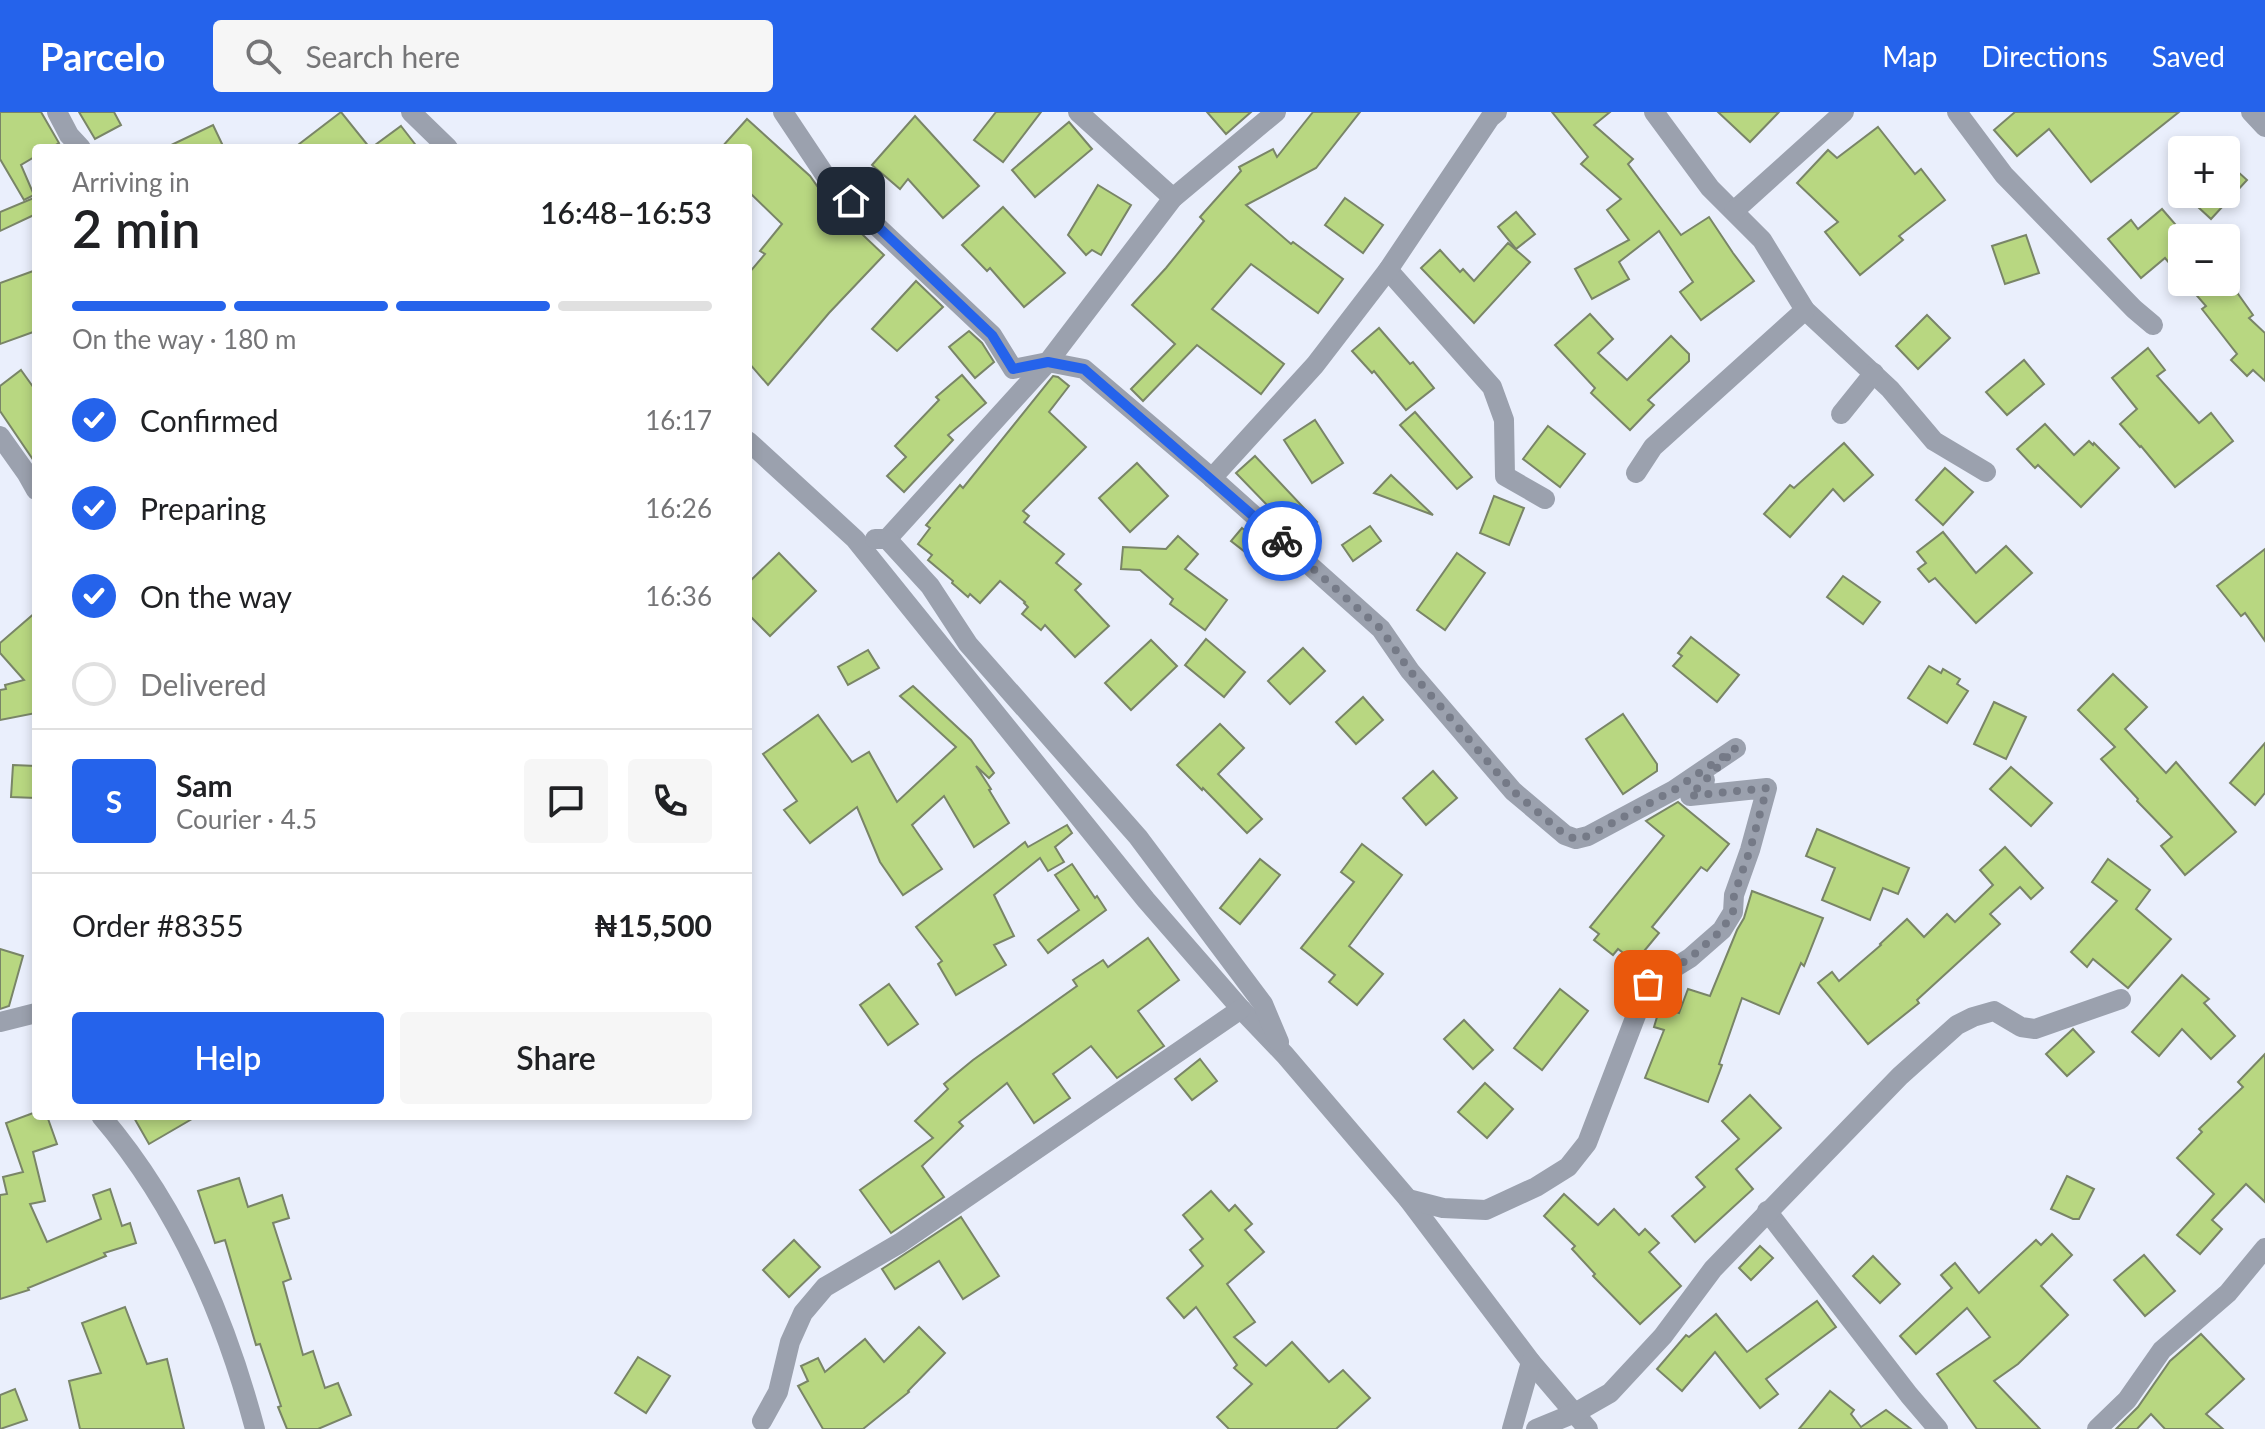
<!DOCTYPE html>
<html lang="en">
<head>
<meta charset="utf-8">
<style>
  :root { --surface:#fff; --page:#f6f6f6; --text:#202124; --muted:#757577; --line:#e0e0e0; --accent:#2563eb }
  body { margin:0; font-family:Lato,sans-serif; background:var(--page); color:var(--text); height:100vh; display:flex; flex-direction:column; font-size:30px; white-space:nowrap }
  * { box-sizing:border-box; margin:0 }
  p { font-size:26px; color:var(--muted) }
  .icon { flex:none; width:44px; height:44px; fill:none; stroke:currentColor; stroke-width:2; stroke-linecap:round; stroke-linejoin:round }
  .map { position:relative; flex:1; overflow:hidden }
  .details { position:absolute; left:32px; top:32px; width:720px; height:976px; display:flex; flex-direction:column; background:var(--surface); border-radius:8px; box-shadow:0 4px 12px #0003 }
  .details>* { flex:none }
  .tools { position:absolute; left:2168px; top:24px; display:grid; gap:16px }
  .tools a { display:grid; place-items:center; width:72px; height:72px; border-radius:8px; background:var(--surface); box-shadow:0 4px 12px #0003; font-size:40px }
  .pin { position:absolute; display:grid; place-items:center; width:68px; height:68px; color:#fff; margin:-34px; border-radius:16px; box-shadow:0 4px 12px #0006 }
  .courier { position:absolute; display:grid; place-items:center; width:80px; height:80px; margin:-40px; border:6px solid #2563eb; border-radius:50%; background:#fff; color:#222; box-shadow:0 2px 10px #0007 }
  .headline em { font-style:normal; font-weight:600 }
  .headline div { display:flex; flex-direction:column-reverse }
  .headline { display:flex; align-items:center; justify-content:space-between; height:136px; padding:0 40px }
  h1 { font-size:52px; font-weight:600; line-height:60px }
  .bar { display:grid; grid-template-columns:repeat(4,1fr); gap:12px 8px; align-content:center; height:96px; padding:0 40px }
  .bar i { height:10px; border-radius:6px; background:var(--line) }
  .bar .on { background:var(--accent) }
  .bar p { grid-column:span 4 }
  .line { display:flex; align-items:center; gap:20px; padding:0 40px; border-top:2px solid var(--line) }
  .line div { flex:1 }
  .round { display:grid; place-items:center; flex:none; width:84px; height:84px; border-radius:8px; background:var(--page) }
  ol { padding:0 40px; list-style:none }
  li { display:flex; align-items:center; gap:24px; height:88px }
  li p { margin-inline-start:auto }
  li .icon { padding:8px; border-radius:50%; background:var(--accent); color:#fff; stroke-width:4 }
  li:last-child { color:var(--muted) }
  li i { width:44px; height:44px; border:4px solid var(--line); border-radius:50% }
  .button { display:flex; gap:16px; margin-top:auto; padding:16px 40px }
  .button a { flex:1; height:92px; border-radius:8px; background:var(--accent); color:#fff; font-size:32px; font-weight:600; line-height:92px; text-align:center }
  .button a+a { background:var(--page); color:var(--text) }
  header { display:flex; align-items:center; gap:48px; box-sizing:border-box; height:112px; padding:0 40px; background:var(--accent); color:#fff }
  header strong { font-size:38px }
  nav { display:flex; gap:44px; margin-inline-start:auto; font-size:28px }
  .search { width:560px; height:72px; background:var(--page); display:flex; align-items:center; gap:20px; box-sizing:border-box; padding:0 28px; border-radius:8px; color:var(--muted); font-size:30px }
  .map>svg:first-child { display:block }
</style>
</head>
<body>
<header>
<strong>Parcelo</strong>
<div class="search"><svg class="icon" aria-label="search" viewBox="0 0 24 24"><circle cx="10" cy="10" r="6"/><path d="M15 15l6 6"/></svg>Search here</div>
<nav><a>Map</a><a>Directions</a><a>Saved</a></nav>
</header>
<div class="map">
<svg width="2265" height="1317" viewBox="0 0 2265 1317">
  <rect width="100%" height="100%" fill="#eaeffc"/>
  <g fill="#b8d781" stroke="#798567" stroke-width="2">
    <polygon points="0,0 41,0 59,31 50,36 36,36 36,44 21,53 34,83 24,88 0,47"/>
    <polygon points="79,0 114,0 121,13 95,27"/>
    <polygon points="341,0 370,36 294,36"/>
    <polygon points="996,0 1041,0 1003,50 974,28"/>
    <polygon points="1207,0 1251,0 1226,22"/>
    <polygon points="1313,0 1360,0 1316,56 1246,93 1291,132 1293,130 1343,167 1318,201 1251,152 1212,197 1284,252 1261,282 1197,233 1143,289 1131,277 1175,232 1132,193 1166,156 1204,109 1200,105 1241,59 1239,55 1273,37 1277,45"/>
    <polygon points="1552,0 1610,0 1594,13 1633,47 1628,52 1681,123 1709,105 1733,141 1754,169 1701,208 1680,180 1693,170 1659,119 1619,150 1629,167 1592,187 1575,157 1629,128 1607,98 1621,87 1581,52 1588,45"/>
    <polygon points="1718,0 1779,0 1750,30"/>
    <polygon points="2015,0 2179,0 2091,70 2049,17 2017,44 1994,18"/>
    <polygon points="915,4 979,74 943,106 908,67 900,77 872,53"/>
    <polygon points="747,7 810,64 820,78 846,103 844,105 884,143 829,201 768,273 748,250 748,162 765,142 760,139 782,112 748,79 748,36 721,36"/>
    <polygon points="1069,10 1092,37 1035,85 1012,58"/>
    <polygon points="213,13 224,36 165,36"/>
    <polygon points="401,14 418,36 371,36"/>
    <polygon points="1878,15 1915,62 1921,57 1945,88 1899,124 1903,128 1860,163 1825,120 1838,110 1797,71 1828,38 1837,46"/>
    <polygon points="2226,49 2247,68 2211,107 2184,82 2226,82"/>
    <polygon points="1098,73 1131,93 1101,143 1092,138 1086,143 1068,123"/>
    <polygon points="36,85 36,102 0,119 0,100"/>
    <polygon points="1345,86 1383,113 1363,141 1325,113"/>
    <polygon points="1003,95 1065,161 1024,195 990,156 987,159 962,133"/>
    <polygon points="2162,97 2182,120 2182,166 2165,146 2141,166 2108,127 2131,108 2138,117"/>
    <polygon points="1516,100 1535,122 1516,137 1498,115"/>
    <polygon points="2026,123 2039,161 2005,172 1992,134"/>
    <polygon points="1508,131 1530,150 1474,211 1421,156 1440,138 1460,160 1463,157 1474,169"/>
    <polygon points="36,158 36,219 0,232 0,171"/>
    <polygon points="2226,165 2253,203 2249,206 2265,221 2265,269 2253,258 2247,264 2231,248 2237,242 2202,197 2206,194 2185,170 2226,170"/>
    <polygon points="916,169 943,195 897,239 872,217"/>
    <polygon points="1590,202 1613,227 1598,241 1627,268 1671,224 1689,242 1689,249 1648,288 1654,293 1630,318 1591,281 1595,276 1555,233"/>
    <polygon points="1927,203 1950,226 1918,257 1896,234"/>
    <polygon points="1379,216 1410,252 1413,250 1434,276 1406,298 1374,259 1372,261 1352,239"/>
    <polygon points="969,219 982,231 994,250 975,266 949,235"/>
    <polygon points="2148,236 2165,258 2157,264 2199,311 2211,301 2233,329 2175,375 2141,334 2140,335 2120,312 2137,297 2112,266"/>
    <polygon points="2024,248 2044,272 2007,303 1986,280"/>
    <polygon points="21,258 36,279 36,352 0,299 0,274"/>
    <polygon points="962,263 986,291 948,323 953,328 904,380 887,364 906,345 895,334 939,288 936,285"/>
    <polygon points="1053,264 1058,265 1069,274 1049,300 1086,335 1023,399 1029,404 1024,410 1064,442 1056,451 1081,472 1075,478 1109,514 1075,545 1045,513 1041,518 1022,502 1028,495 1024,491 1025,490 1000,469 980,491 970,482 968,485 952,471 953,469 928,448 932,443 918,432 930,416 926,413 960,373 963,376"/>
    <polygon points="1415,300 1472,365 1457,377 1400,313"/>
    <polygon points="1315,308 1343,351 1312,371 1284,328"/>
    <polygon points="2045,312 2074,343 2089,329 2093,333 2094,331 2119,356 2081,395 2038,353 2035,356 2017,337"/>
    <polygon points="1548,314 1585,342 1560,375 1523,347"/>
    <polygon points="1844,331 1873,363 1844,389 1833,377 1790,425 1764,402 1790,373 1794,376"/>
    <polygon points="1255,344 1317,410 1300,427 1236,361"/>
    <polygon points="1137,351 1168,384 1130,420 1099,386"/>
    <polygon points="1945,356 1973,380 1943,413 1916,388"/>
    <polygon points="1391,363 1433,403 1374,381"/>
    <polygon points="1494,384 1524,396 1509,433 1480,421"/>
    <polygon points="1370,414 1381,429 1353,449 1342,433"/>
    <polygon points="1242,416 1260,430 1249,443 1231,429"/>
    <polygon points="1943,420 1976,461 2006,434 2032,461 1976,511 1935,466 1929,470 1918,457 1926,451 1917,440"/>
    <polygon points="1178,424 1198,442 1185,457 1227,488 1205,518 1170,492 1173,487 1140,458 1121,457 1123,435 1166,437"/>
    <polygon points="2265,437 2265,529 2245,501 2241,504 2217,474"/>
    <polygon points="779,441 816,479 770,524 748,502 748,471"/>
    <polygon points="1457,441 1485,461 1445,518 1417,498"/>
    <polygon points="1843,464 1880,490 1863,512 1827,485"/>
    <polygon points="36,500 36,601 0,608 0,578 6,577 5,573 24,568 0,541 0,531"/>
    <polygon points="1691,525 1739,563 1717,590 1673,554 1682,544 1678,541"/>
    <polygon points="1206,527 1245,560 1224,585 1185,553"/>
    <polygon points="1151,528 1177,554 1131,598 1105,571"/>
    <polygon points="1303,536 1325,559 1290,592 1268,569"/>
    <polygon points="868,538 879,556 848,573 838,555"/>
    <polygon points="1929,554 1941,561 1943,557 1960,567 1957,572 1968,579 1947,611 1908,586"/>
    <polygon points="2113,562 2147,595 2125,617 2166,661 2176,650 2236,720 2185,763 2161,734 2172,725 2137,689 2138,687 2101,647 2115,635 2078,598"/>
    <polygon points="913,574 971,628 994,661 989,666 976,654 991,677 989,678 1009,711 974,735 944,684 912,713 942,757 903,783 880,750 857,695 810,731 784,698 797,689 763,642 818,603 852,650 869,640 897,690 956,635 900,584"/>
    <polygon points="1363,585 1383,608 1356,632 1336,610"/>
    <polygon points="1994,590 2026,605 2006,647 1974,632"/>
    <polygon points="1623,602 1657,652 1657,659 1623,682 1586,627"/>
    <polygon points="1220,612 1244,636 1218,662 1262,707 1247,721 1203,676 1202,678 1177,653"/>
    <polygon points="2265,631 2265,681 2255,693 2230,671"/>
    <polygon points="13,653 36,654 36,686 11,685"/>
    <polygon points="2011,655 2052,691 2031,714 1990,677"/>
    <polygon points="1433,659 1457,686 1426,713 1403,686"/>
    <polygon points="1678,690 1729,732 1707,759 1701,755 1652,815 1659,821 1635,850 1618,837 1613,843 1594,828 1599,822 1590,815 1664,724 1646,709"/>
    <polygon points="1067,713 1072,721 1055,735 1064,750 1048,759 1040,746 994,783 1014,824 994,833 1006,853 956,883 938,852 942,849 916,815 1025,730 1028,735"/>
    <polygon points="1817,717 1909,756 1898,782 1883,776 1870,808 1822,788 1835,756 1806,744"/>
    <polygon points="1362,732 1402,763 1349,834 1383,862 1357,893 1329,870 1335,863 1301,836 1354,770 1341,760"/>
    <polygon points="2005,735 2043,776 2031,787 2020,775 1990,802 2000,812 1917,888 1919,891 1868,932 1818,871 1832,860 1839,869 1881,833 1880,832 1907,807 1924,825 1947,802 1955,810 1993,773 1980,758"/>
    <polygon points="1260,747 1280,763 1240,812 1220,796"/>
    <polygon points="2108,747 2150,778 2136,797 2171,827 2128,876 2093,847 2087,855 2071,840 2117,789 2092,770"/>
    <polygon points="1072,752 1095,786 1097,784 1106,798 1048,841 1038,828 1079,798 1055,763"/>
    <polygon points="1752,779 1823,806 1804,854 1801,851 1779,902 1742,886 1719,952 1722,953 1708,990 1645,966 1664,918 1654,915 1660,895 1679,901 1688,877 1710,884 1737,818 1744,806"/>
    <polygon points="1148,826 1179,868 1138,899 1164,934 1117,966 1091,934 1053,962 1070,986 1034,1011 1007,971 959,1010 963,1014 922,1054 944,1085 891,1121 860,1078 933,1026 915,1009 948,977 944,972 973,948 1077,874 1073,868 1103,848 1108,855"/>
    <polygon points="0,837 23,844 9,894 0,897"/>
    <polygon points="2182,863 2209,887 2204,891 2235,924 2211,947 2182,917 2159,944 2132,920"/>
    <polygon points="889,872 918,912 888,933 860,893"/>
    <polygon points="1560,877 1588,899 1542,958 1514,936"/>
    <polygon points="1464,908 1493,938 1473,957 1444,927"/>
    <polygon points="2073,917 2094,940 2067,964 2046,942"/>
    <polygon points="2265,942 2265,1090 2246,1072 2212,1108 2222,1117 2200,1142 2177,1123 2214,1082 2177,1046 2202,1020 2199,1017 2243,975 2238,970"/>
    <polygon points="1200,947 1217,969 1192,988 1175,967"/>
    <polygon points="1485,971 1513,997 1487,1026 1458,1000"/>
    <polygon points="1750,983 1781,1016 1736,1057 1753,1077 1695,1130 1672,1104 1705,1075 1696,1065 1739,1027 1722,1009"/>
    <polygon points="36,1000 36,1004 47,1004 57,1032 33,1040 45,1089 30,1092 47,1130 101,1107 93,1083 110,1077 122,1114 130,1111 136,1131 104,1141 106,1144 28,1176 29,1178 0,1187 0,1083 7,1082 3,1065 23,1060 6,1011"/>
    <polygon points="133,1004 197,1004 149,1032"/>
    <polygon points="2067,1064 2094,1077 2079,1107 2073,1107 2051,1097"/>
    <polygon points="239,1066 248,1095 282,1083 289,1106 273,1111 291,1167 283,1170 303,1243 313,1239 325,1276 338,1271 351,1303 318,1317 287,1317 278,1295 281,1294 260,1232 256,1233 225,1128 215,1131 198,1079"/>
    <polygon points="1211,1079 1229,1099 1235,1093 1252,1112 1245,1118 1264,1140 1227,1172 1255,1210 1234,1225 1266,1254 1292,1230 1329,1270 1343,1258 1370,1286 1336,1317 1229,1317 1217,1305 1252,1272 1234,1256 1237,1253 1196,1195 1184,1206 1167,1186 1203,1154 1190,1138 1203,1127 1183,1103"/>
    <polygon points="1564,1082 1598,1113 1614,1097 1639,1123 1645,1117 1659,1131 1649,1140 1681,1174 1640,1212 1593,1164 1595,1162 1572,1137 1575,1134 1544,1104"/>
    <polygon points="961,1105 999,1164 963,1187 939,1149 895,1177 882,1157"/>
    <polygon points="2052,1122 2072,1143 2041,1174 2068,1203 2018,1252 1994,1269 2040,1317 1977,1317 1937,1262 1990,1225 1967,1196 1916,1242 1900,1224 1952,1176 1941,1163 1955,1151 1979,1181 2036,1128 2041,1133"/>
    <polygon points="794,1128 820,1155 789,1185 763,1158"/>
    <polygon points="1760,1134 1773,1146 1751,1168 1739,1156"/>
    <polygon points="2144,1143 2175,1179 2145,1204 2114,1168"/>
    <polygon points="1873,1144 1900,1172 1880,1191 1853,1164"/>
    <polygon points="1817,1189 1836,1215 1766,1267 1778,1282 1760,1296 1715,1240 1682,1279 1657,1257 1686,1223 1689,1225 1716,1202 1747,1240"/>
    <polygon points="125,1195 147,1252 167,1247 184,1317 80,1317 69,1269 101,1261 82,1211"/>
    <polygon points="919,1215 945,1241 908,1279 909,1280 863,1317 823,1317 798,1274 808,1269 801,1254 818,1246 825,1260 865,1227 884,1250"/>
    <polygon points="2201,1222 2244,1267 2206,1302 2223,1317 2165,1317 2151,1302 2137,1317 2116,1317 2138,1295 2170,1249"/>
    <polygon points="638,1245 670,1264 646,1301 615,1281"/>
    <polygon points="15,1277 27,1308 0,1317 0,1283"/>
    <polygon points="1830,1279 1854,1298 1851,1302 1861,1315 1886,1298 1911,1317 1799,1317"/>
  </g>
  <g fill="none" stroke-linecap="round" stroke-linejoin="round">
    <g stroke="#9ba1ae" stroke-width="20">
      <polyline points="57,0 69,23 81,36"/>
      <polyline points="411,0 448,36"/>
      <polyline points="783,0 829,69 992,223 1013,257 1048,250 1084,257 1212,366 1381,517 1410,559 1513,679 1565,723 1576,727 1588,724 1674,678 1736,636"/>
      <polyline points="1078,0 1173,86"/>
      <polyline points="1654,0 1710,76 1762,128 1805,198 1890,277 1934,329 1986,360"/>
      <polyline points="1957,0 2004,63 2134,197 2153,213"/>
      <polyline points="2251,0 2265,15"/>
      <polyline points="1734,99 1844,0"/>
      <polyline points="1388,158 1492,275 1504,308 1505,364 1545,387"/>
      <polyline points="1841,302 1874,261"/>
      <polyline points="0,324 27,362 36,378"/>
      <polyline points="748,329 855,427 1146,788 1241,897 1285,943 1408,1087 1531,1250 1588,1317"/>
      <polyline points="1636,361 1653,335 1805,198"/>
      <polyline points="1212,366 1315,253 1388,158 1490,6 1497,0"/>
      <polyline points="875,427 887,427 1048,250 1173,86 1276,0"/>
      <polyline points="887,427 930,474 968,532 1138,725 1263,892 1279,930"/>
      <polyline points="0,910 36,901"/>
      <path d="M101,1004C177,1093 225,1204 255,1317"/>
      <polyline points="1408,1087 1443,1096 1486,1098 1536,1075 1568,1055 1587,1031 1648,872 1690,846 1722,818 1733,800 1734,783 1750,738 1767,676 1690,684 1705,668"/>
      <polyline points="1767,1099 1909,1283 1938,1317"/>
      <polyline points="762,1309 778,1280 790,1230 803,1201 825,1175 900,1131 1241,897"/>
      <polyline points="1512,1317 1531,1250"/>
      <polyline points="1536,1317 1575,1301 1610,1281 1663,1224 1713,1157 1900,964 1957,913 1973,905 1994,899 2021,915 2035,917 2121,887"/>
      <polyline points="2097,1317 2127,1288 2162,1238 2228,1181 2265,1136"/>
    </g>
  </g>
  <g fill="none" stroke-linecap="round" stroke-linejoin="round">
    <polyline stroke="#757a87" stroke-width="8" stroke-dasharray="0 14.4" points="1282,429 1381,517 1410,559 1513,679 1565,723 1576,727 1588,724 1674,678 1736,636 1690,684 1767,676 1750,738 1734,783 1733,800 1722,818 1690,846 1648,872"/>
    <polyline stroke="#2563eb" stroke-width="10" points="851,89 992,223 1013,257 1048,250 1084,257 1282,429"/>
  </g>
</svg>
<div class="tools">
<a>+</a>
<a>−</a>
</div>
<div class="pin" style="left:1648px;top:872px;background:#ea580c"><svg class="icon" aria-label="bag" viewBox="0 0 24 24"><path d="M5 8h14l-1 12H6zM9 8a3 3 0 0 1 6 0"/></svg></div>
<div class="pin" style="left:851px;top:89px;background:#1f2937"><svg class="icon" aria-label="home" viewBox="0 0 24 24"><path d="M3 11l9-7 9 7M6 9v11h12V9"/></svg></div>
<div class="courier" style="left:1282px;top:429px"><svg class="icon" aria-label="bike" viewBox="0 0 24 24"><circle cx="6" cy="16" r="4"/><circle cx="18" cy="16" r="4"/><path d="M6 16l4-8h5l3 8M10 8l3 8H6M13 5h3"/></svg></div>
<section class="details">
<div class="headline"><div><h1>2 min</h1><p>Arriving in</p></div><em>16:48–16:53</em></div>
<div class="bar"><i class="on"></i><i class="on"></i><i class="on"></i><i></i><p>On the way · 180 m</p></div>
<ol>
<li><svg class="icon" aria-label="check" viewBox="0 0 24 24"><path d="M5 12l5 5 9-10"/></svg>Confirmed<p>16:17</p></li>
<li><svg class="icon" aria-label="check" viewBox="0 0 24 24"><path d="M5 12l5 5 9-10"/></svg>Preparing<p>16:26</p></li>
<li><svg class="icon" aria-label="check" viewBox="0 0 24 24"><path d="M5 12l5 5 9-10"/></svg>On the way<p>16:36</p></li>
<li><i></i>Delivered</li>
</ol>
<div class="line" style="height:144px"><b class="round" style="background:var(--accent);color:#fff">S</b><div><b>Sam</b><p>Courier · 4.5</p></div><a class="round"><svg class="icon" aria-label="chat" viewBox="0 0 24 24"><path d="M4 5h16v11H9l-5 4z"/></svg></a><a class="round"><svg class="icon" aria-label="phone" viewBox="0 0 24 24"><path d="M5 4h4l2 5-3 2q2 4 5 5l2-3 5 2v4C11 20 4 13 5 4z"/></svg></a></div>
<div class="line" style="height:104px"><div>Order #8355</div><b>₦15,500</b></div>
<div class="button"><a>Help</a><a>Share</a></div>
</section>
</div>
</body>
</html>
